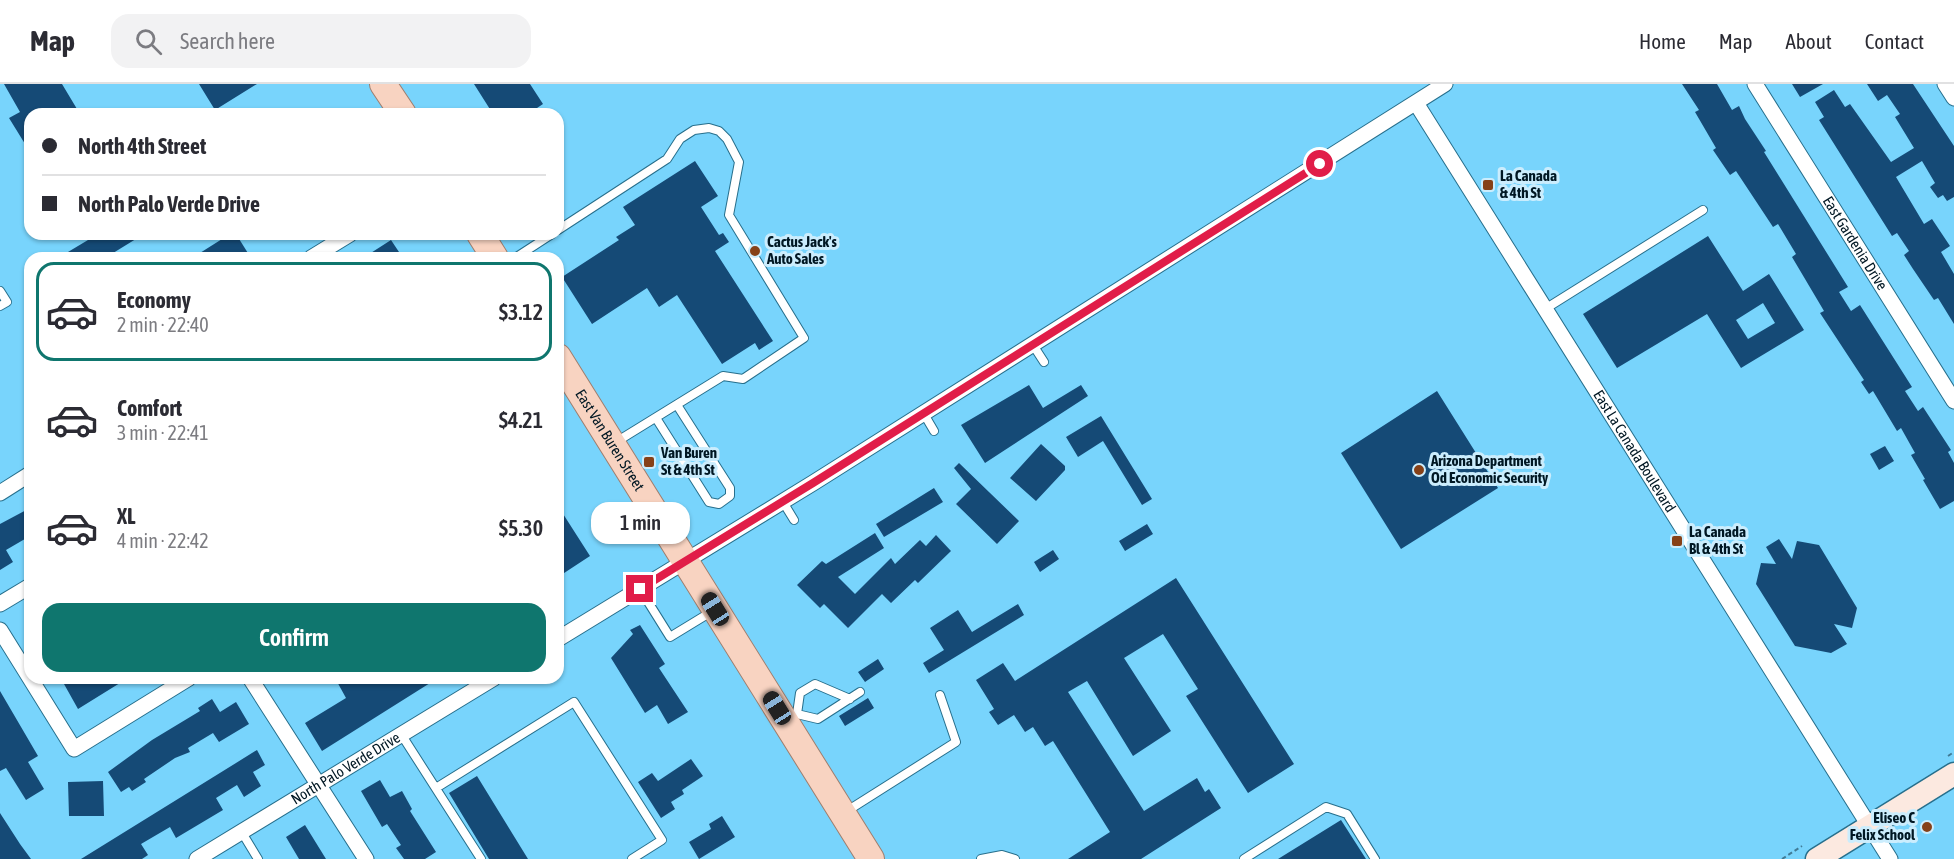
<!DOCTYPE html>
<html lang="en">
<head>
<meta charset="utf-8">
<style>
  body { margin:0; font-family:"Asap Condensed",sans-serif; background:#f2f2f3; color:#2b2b33; height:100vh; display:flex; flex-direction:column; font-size:22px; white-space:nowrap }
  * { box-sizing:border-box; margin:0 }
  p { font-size:20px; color:#7c7c81 }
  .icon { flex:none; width:33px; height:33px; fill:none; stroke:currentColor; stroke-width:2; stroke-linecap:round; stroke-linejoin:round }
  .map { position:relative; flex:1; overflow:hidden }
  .sheet { position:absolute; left:24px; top:168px; width:540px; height:432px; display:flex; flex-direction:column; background:#fff; border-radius:18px; box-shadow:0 2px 4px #0004 }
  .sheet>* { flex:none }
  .guide { position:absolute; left:24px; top:24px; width:540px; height:132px; border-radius:18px; box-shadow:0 2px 4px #0004; display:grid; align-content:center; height:132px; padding:0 18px; background:#fff }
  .end { position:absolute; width:27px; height:27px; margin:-14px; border:8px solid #e11d48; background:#fff; box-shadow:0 0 0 3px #fff }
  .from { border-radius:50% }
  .bubble { position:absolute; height:42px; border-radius:18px; background:#fff; box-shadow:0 2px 4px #0004; font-size:20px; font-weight:600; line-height:42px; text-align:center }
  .car { position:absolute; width:18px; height:36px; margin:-18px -9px; border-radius:8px; box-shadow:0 0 4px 2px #0007; background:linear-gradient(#222 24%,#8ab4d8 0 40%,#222 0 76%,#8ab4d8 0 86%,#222 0) }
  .guide b { display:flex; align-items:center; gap:21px; height:57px; font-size:22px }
  .guide b+b { border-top:2px solid #e1e1e2 }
  .guide i { width:15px; height:15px; background:#2b2b33 }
  ul { padding:10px 0 0; list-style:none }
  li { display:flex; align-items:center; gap:18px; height:99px; margin:0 12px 9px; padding:0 6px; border:3px solid transparent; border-radius:18px }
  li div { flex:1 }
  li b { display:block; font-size:22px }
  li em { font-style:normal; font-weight:600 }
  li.selected { border-color:#0f766e }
  li>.icon { width:54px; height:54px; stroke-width:1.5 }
  .button { display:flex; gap:12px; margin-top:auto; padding:12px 18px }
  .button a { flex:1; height:69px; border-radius:18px; background:#0f766e; color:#fff; font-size:24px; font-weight:600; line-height:69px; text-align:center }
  header { display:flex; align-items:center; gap:36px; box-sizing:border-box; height:84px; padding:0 30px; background:#fff; border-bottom:2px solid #e1e1e2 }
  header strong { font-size:28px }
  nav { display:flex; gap:33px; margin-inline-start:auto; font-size:21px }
  .search { width:420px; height:54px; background:#f2f2f3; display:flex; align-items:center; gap:15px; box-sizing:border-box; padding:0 21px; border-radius:18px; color:#7c7c81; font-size:22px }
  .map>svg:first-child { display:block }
</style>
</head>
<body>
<header>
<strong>Map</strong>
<div class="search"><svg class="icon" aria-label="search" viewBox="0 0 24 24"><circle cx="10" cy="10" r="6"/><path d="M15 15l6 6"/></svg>Search here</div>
<nav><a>Home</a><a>Map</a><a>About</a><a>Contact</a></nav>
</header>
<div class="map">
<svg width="1954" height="775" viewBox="0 0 1954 775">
  <rect width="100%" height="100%" fill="#78d4fc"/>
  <!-- building -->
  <path fill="#154a76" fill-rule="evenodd" d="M4,0H62L80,30H30V68L9,34L20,28Z
    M199,0H257L215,26Z
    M474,0H530L543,20L528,30H493Z
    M1682,0H1717L1732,26L1739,22L1745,35L1766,67L1764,68L1848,203L1839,208L1851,227L1860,221L1912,303L1905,307L1918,327L1923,323L1951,366L1948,368L1954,379V417L1940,425L1923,396L1925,395L1911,371L1915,369L1901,344L1897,347L1873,307L1869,310L1861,298L1864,296L1820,229L1824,227L1792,173L1796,170L1778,140L1773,143L1736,87L1730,91L1713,66L1716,64L1695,28L1699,26Z
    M1792,0H1823L1800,13Z
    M1867,0H1913L1954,62V113L1947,117L1943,111L1938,114L1930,103L1935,99L1922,77L1896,93L1924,140L1932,135L1950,162L1941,168L1954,190V240L1938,214L1934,216L1913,185L1904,171L1909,167L1897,149L1892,152L1819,36L1824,33L1815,18L1834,6L1845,23L1850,20L1891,78L1914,64L1895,33L1900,30L1887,11L1878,17Z
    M695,77L718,112L701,123L719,151L723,149L729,158L715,167L773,257L759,266L755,259L722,280L677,211L659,223L647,204L592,240L562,193L619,156L616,153L635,141L623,123Z
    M98,150H144L105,174H58Z
    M230,150H236L251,174H192Z
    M1708,152L1743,207L1769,190L1804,246L1741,284L1707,230L1617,284L1583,230ZM1763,219L1775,239L1748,255L1736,236Z
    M391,156L403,174H363Z
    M1029,301L1043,324L1081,301L1088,312L985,379L961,341Z
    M1437,307L1498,404L1401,465L1341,369Z
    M1101,332L1152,415L1142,421L1103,357L1078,373L1066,353Z
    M1041,360L1065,382V386L1036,417L1010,394Z
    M1885,362L1894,377L1879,386L1870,370Z
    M959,379L1019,437L997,460L956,420L971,405L954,384Z
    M934,404L943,418L884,453L876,440Z
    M558,422L590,472L558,493Z
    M30,424V452L6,466L13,478L0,486V440Z
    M1147,440L1153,450L1125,467L1119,457Z
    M875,449L884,464L838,493L855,510L891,474L895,480L920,456L926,462L936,451L951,467L918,499L915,496L891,519L882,510L848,544L824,520L820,524L797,501L822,477L826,480Z
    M1779,455L1792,475L1797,457L1819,461L1857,524L1852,544L1834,540L1847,560L1831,569L1795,562L1756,500L1761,479L1776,480L1766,463Z
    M1053,466L1059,475L1040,488L1034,478Z
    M1176,494L1294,680L1248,709L1186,612L1198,605L1163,550L1124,574L1171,647L1133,672L1087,597L1068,608L1144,727L1197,694L1205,708L1209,705L1221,724L1141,775H1068L1110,748L1053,657L1045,662L1033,643L1025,648L1014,631L998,641L989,628L994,625L976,596L1003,579L1015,597Z
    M1018,520L1024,531L929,589L923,579L944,566L930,544L958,526L972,548Z
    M640,541L665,580L659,584L688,628L668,640L657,621L645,629L611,574L633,550L630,546Z
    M878,575L884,585L865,598L858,588Z
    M74,594H128L78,625L64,600Z
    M335,594H438L322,667L305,639L346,614Z
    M0,607L38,672L28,678L44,705L26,716L6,684L0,687Z
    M868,614L874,624L845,642L839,632Z
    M212,615L220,628L236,618L249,640L219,658L213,649L188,664L190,668L175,674L144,695L146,698L132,707L129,703L121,708L108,688L152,656L200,627L198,624Z
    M257,666L265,681L253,688L261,702L244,713L237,701L216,714L223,726L176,754L170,743L141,760L148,771L142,775H81Z
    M691,675L703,692L682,706L684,710L671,718L675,725L661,734L638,698L652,689L658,697Z
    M477,692L528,775H489L449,709Z
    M380,696L390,713L402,707L412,725L410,727L436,768L425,775H404L396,764L401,761L387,740L382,743L361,707Z
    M103,697L104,732H69L68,698Z
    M0,729L20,760L31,775H0Z
    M722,732L735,753L699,775L689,758L711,745L709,740Z
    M1341,736L1366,775H1278Z
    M305,741L326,775H299L286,753Z"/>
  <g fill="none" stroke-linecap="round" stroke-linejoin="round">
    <defs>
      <path id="lane" d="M558,146L667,75L680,55L694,46L709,44L719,47L727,55L739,78L729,131L804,254L743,295L723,292L616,358
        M515,174L552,150
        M0,207L7,218L0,222
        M1545,225L1703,126
        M1033,261L1044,278
        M924,330L934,347
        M656,334L709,418L719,420L730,412V404L677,321
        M783,418L794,436
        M640,505L670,553L711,528
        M850,615L815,600L800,609L797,630L818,635L860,608
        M401,650L481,775
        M436,704L574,618L662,756L632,775
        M847,727L956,658L940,611
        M241,747L258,775
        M981,775L1002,771L1015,775
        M1244,775L1326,723L1347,730L1375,775"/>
      <g id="street">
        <path id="s1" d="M1755,0L1954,317"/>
        <path d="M1945,0L1954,14"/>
        <path id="s2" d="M1416,19L1890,775"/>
        <path d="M311,174L350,150"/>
        <path d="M0,409L30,390"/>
        <path d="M0,520L30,502"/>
        <path d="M0,546L74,665L189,594"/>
        <path d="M558,555L813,399L1445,0"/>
        <path d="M250,594L366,775"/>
        <path id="s3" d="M197,775L494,594"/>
      </g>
      <path id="secondary" d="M1817,775L1954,690"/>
      <g id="primary">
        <path d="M383,0L403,30"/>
        <path d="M480,150L495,174"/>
        <path id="s4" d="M558,273L871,775"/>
      </g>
    </defs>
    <!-- lane casing -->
    <use href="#lane" stroke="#276f8c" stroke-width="10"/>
    <!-- street casing -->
    <use href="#street" stroke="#276f8c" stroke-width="17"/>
    <!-- secondary casing -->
    <use href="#secondary" stroke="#276f8c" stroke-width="25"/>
    <!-- primary casing -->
    <use href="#primary" stroke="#9f7e6e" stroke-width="28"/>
    <!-- path -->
    <path stroke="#407b96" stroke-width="2" stroke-dasharray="4.5 3" stroke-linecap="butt" d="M1948,672L1954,668
      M1782,775L1802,762"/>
    <!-- lane -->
    <use href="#lane" stroke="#fff" stroke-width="8"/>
    <!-- street -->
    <use href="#street" stroke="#fff" stroke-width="15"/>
    <!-- secondary -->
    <use href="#secondary" stroke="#fce9e0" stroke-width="22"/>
    <!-- primary -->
    <use href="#primary" stroke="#f8d3c1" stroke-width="26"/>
  </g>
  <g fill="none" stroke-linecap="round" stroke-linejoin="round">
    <!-- route -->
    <path stroke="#e11d48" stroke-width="8" d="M640,505L813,399L1320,80"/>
  </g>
  <!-- markers -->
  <g fill="#864118" stroke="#cbedfd" stroke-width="2">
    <rect x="1482" y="95" width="12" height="12" rx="3"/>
    <circle cx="755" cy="167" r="6"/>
    <rect x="643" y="372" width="12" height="12" rx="3"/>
    <circle cx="1419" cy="386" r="6"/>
    <rect x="1671" y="451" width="12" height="12" rx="3"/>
    <circle cx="1927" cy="743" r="6"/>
  </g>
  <g text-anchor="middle" stroke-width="6" stroke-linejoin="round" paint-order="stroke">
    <!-- poi labels -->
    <g font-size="15" font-weight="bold" fill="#001723" stroke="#cbedfd" text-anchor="start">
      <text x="1500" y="97">La Canada<tspan x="1500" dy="17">&amp; 4th St</tspan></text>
      <text x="767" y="163">Cactus Jack's<tspan x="767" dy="17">Auto Sales</tspan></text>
      <text x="661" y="374">Van Buren<tspan x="661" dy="17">St &amp; 4th St</tspan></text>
      <text x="1431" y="382">Arizona Department<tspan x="1431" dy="17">Od Economic Security</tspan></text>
      <text x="1689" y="453">La Canada<tspan x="1689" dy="17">Bl &amp; 4th St</tspan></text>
      <text x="1915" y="739" text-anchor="end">Eliseo C<tspan x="1915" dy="17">Felix School</tspan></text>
    </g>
    <!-- street labels -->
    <g font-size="15" fill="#001723" stroke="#cbedfd">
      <text dy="5" stroke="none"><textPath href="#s1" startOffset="188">East Gardenia Drive</textPath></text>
      <text dy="5" stroke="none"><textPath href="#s4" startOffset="98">East Van Buren Street</textPath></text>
      <text dy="5" stroke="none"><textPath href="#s2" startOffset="411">East La Canada Boulevard</textPath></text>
      <text dy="5" stroke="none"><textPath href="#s3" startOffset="174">North Palo Verde Drive</textPath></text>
    </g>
  </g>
</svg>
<i class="end from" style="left:1320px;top:80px"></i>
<i class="end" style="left:640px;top:505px"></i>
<div class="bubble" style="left:591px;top:418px;width:99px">1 min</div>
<i class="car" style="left:715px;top:525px;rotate:328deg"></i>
<i class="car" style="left:777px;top:624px;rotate:328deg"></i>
<div class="guide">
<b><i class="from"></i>North 4th Street</b>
<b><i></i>North Palo Verde Drive</b>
</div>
<section class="sheet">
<ul>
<li class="selected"><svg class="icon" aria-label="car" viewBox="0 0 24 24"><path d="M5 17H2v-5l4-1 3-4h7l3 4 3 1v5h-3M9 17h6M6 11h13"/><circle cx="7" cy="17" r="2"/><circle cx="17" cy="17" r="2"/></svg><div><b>Economy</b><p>2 min · 22:40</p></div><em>$3.12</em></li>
<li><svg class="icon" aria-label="car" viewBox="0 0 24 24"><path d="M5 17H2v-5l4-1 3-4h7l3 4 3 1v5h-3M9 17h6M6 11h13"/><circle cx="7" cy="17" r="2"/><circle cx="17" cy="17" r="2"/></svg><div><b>Comfort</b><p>3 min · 22:41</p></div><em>$4.21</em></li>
<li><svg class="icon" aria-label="car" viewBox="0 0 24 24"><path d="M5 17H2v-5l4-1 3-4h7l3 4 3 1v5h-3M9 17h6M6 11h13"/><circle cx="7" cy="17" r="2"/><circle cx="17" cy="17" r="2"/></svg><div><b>XL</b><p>4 min · 22:42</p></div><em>$5.30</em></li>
</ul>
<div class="button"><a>Confirm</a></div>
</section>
</div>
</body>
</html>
